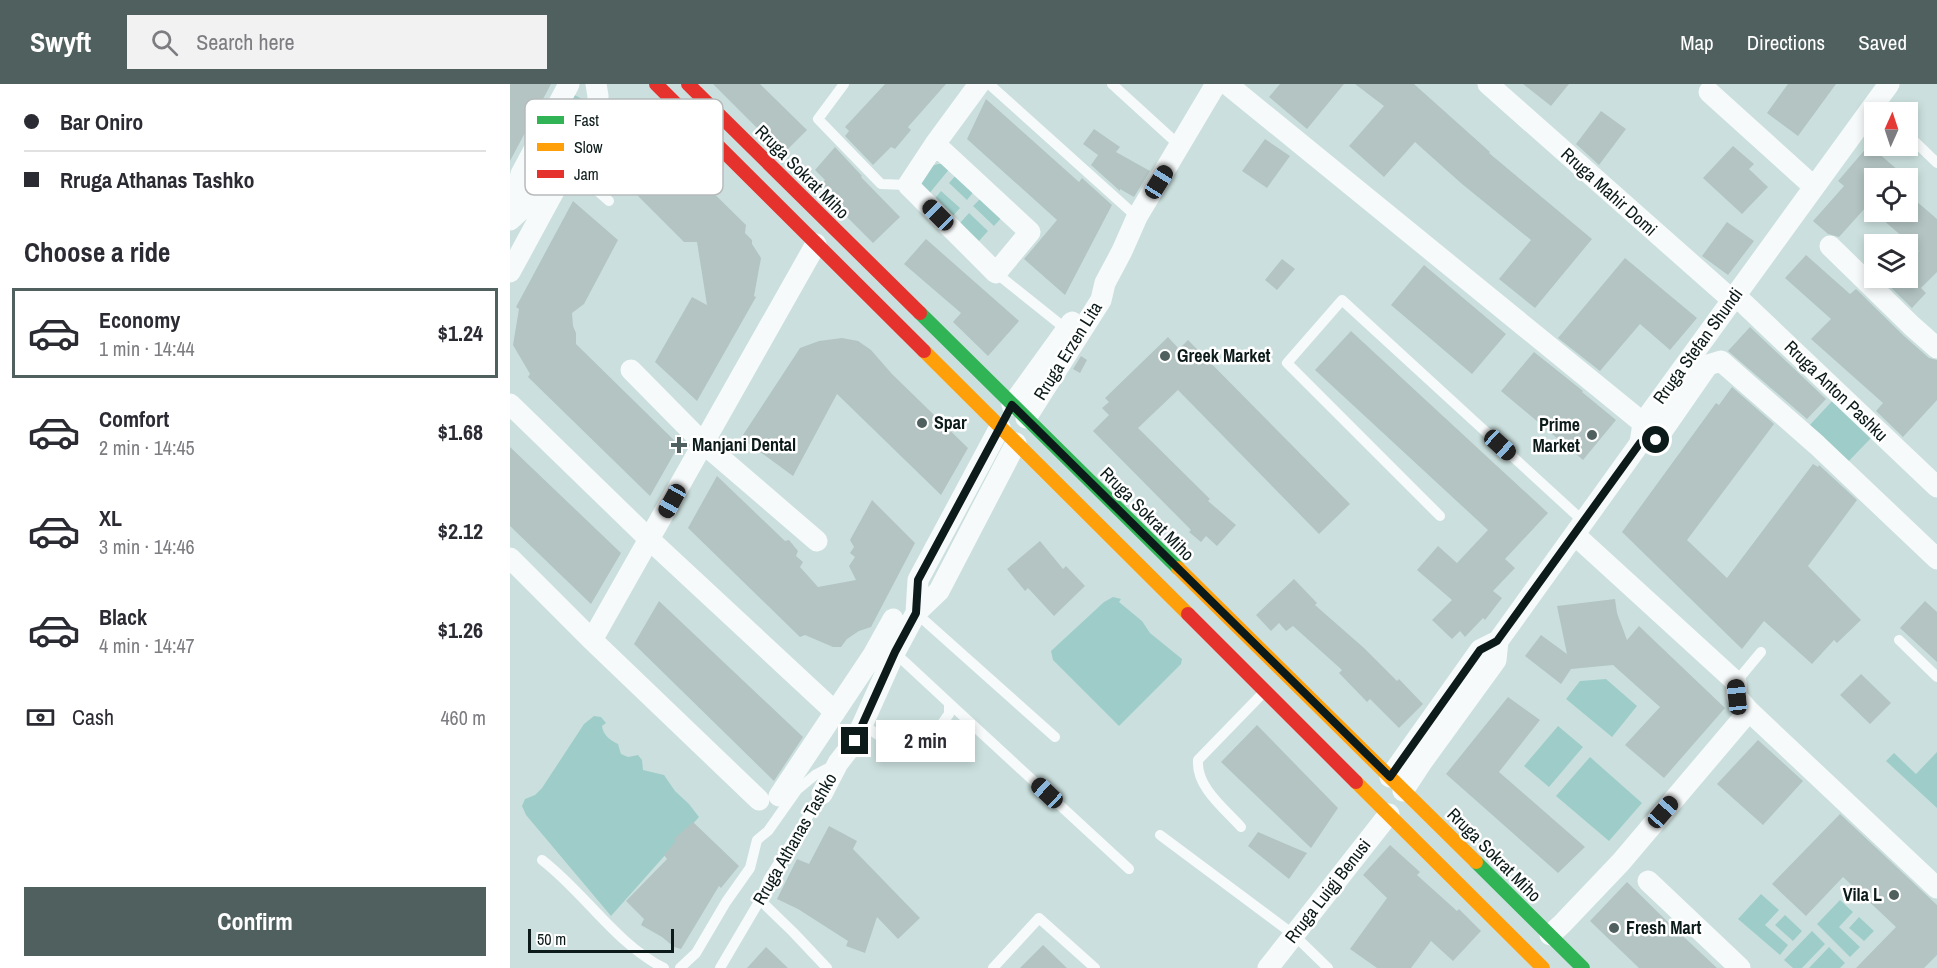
<!DOCTYPE html>
<html lang="en">
<head>
<meta charset="utf-8">
<style>
  body { margin:0; font-family:"Archivo Narrow",sans-serif; background:#f2f2f3; color:#2b2b33; height:100vh; display:flex; flex-direction:column; font-size:22px; white-space:nowrap }
  * { box-sizing:border-box; margin:0 }
  p { font-size:20px; color:#7c7c81 }
  .icon { flex:none; width:33px; height:33px; fill:none; stroke:currentColor; stroke-width:2; stroke-linecap:round; stroke-linejoin:round }
  .map { position:relative; flex:1; overflow:hidden }
  .drawer { display:flex; flex-direction:column; background:#fff; width:510px }
  .drawer>* { flex:none }
  .banner { display:grid; align-content:center; height:132px; padding:0 24px; background:#fff }
  .needle { width:39px; rotate:3deg }
  .buttons { position:absolute; left:1354px; top:18px; display:grid; gap:12px }
  .buttons a { display:grid; place-items:center; width:54px; height:54px; border-radius:0px; background:#fff; box-shadow:0 3px 9px #0003; font-size:30px }
  .scale { position:absolute; left:18px; bottom:15px; width:146px; box-sizing:border-box; padding-left:6px; border:3px solid #0c1b1a; border-top:0; font-size:16px; line-height:21px; white-space:nowrap; color:#0c1b1a; -webkit-text-stroke:4px #fff; paint-order:stroke }
  .end { position:absolute; width:27px; height:27px; margin:-14px; border:8px solid #0c1b1a; background:#fff; box-shadow:0 0 0 3px #fff }
  .from { border-radius:50% }
  .bubble { position:absolute; height:42px; border-radius:0px; background:#fff; box-shadow:0 3px 9px #0003; font-size:20px; font-weight:700; line-height:42px; text-align:center }
  .car { position:absolute; width:18px; height:36px; margin:-18px -9px; border-radius:8px; box-shadow:0 0 4px 2px #0007; background:linear-gradient(#222 24%,#8ab4d8 0 40%,#222 0 76%,#8ab4d8 0 86%,#222 0) }
  .banner b { display:flex; align-items:center; gap:21px; height:57px; font-size:22px }
  .banner b+b { border-top:2px solid #e1e1e2 }
  .banner i { width:15px; height:15px; background:#2b2b33 }
  ul { padding:0; list-style:none }
  li { display:flex; align-items:center; gap:18px; height:90px; margin:0 12px 9px; padding:0 12px; border:3px solid transparent; border-radius:0px }
  li div { flex:1 }
  li b { display:block; font-size:22px }
  li em { font-style:normal; font-weight:700 }
  li.active { border-color:#4f605f }
  li>.icon { width:54px; height:54px; stroke-width:1.5 }
  h2 { padding:0 24px; font-size:27px; line-height:72px }
  .pay { display:flex; align-items:center; gap:15px; height:66px; padding:0 24px; font-size:22px }
  .pay p { margin-inline-start:auto }
  .primary-button { display:flex; gap:12px; margin-top:auto; padding:12px 24px }
  .primary-button a { flex:1; height:69px; border-radius:0px; background:#4f605f; color:#fff; font-size:24px; font-weight:700; line-height:69px; text-align:center }
  header { display:flex; align-items:center; gap:36px; box-sizing:border-box; height:84px; padding:0 30px; background:#4f605f; color:#fff }
  header strong { font-size:28px }
  nav { display:flex; gap:33px; margin-inline-start:auto; font-size:21px }
  .search { width:420px; height:54px; background:#f2f2f3; display:flex; align-items:center; gap:15px; box-sizing:border-box; padding:0 21px; border-radius:0px; color:#7c7c81; font-size:22px }
  main { display:flex; flex:1; min-height:0 }
  .map>svg:first-child { display:block }
</style>
</head>
<body>
<header>
<strong>Swyft</strong>
<div class="search"><svg class="icon" aria-label="search" viewBox="0 0 24 24"><circle cx="10" cy="10" r="6"/><path d="M15 15l6 6"/></svg>Search here</div>
<nav><a>Map</a><a>Directions</a><a>Saved</a></nav>
</header>
<main>
<section class="drawer">
<div class="banner">
<b><i class="from"></i>Bar Oniro</b>
<b><i></i>Rruga Athanas Tashko</b>
</div>
<h2>Choose a ride</h2>
<ul>
<li class="active"><svg class="icon" aria-label="car" viewBox="0 0 24 24"><path d="M5 17H2v-5l4-1 3-4h7l3 4 3 1v5h-3M9 17h6M6 11h13"/><circle cx="7" cy="17" r="2"/><circle cx="17" cy="17" r="2"/></svg><div><b>Economy</b><p>1 min · 14:44</p></div><em>$1.24</em></li>
<li><svg class="icon" aria-label="car" viewBox="0 0 24 24"><path d="M5 17H2v-5l4-1 3-4h7l3 4 3 1v5h-3M9 17h6M6 11h13"/><circle cx="7" cy="17" r="2"/><circle cx="17" cy="17" r="2"/></svg><div><b>Comfort</b><p>2 min · 14:45</p></div><em>$1.68</em></li>
<li><svg class="icon" aria-label="car" viewBox="0 0 24 24"><path d="M5 17H2v-5l4-1 3-4h7l3 4 3 1v5h-3M9 17h6M6 11h13"/><circle cx="7" cy="17" r="2"/><circle cx="17" cy="17" r="2"/></svg><div><b>XL</b><p>3 min · 14:46</p></div><em>$2.12</em></li>
<li><svg class="icon" aria-label="car" viewBox="0 0 24 24"><path d="M5 17H2v-5l4-1 3-4h7l3 4 3 1v5h-3M9 17h6M6 11h13"/><circle cx="7" cy="17" r="2"/><circle cx="17" cy="17" r="2"/></svg><div><b>Black</b><p>4 min · 14:47</p></div><em>$1.26</em></li>
</ul>
<div class="pay"><svg class="icon" aria-label="cash" viewBox="0 0 24 24"><path d="M3 7h18v10H3z"/><circle cx="12" cy="12" r="2"/></svg>Cash<p>460 m</p></div>
<div class="primary-button"><a>Confirm</a></div>
</section>
<div class="map">
<svg width="1427" height="884" viewBox="0 0 1427 884">
  <rect width="100%" height="100%" fill="#cbe0de"/>
  <!-- green -->
  <path fill="#9ecdc9" d="M59,8L72,15L41,75L19,85Z
    M428,80H437L441,83L418,111L412,105V96L421,82Z
    M447,90L465,106L457,116L439,99Z
    M431,107L450,124L441,134L422,118Z
    M473,112L494,131L484,142L463,122Z
    M459,129L478,147L469,157L450,139Z
    M1323,316L1362,353L1336,380L1298,343Z
    M603,513L611,515L609,518L632,537L640,549L672,575L671,580L609,642L543,576L541,567L594,518Z
    M1096,595L1127,622L1102,653L1056,615L1070,597Z
    M84,632L91,633L96,639L92,642C93,651 100,656 108,660L111,670L118,673L128,671L132,676L133,686L154,691L165,707L179,720L189,733L101,832L16,731L12,722L15,715L25,711L32,704L74,640Z
    M1048,642L1073,663L1039,703L1014,682Z
    M1427,668V724L1376,677L1384,669L1406,690Z
    M1080,673L1132,719L1099,757L1046,712Z
    M1251,810L1269,826L1255,841L1278,861L1270,871L1228,835Z
    M1330,816L1343,828L1329,843L1350,863L1340,873L1307,840Z
    M1275,831L1292,847L1283,857L1265,841Z
    M1349,833L1364,847L1354,857L1339,844Z
    M1302,847L1315,860L1292,884H1283L1274,876Z
    M1319,863L1335,879L1330,884H1299Z"/>
  <!-- building -->
  <path fill="#b3c4c3" d="M0,0H41L0,77Z
    M203,0H250L297,46L273,70Z
    M375,0H436L398,43L401,46L385,65L381,63L363,81L335,52L339,47L335,43Z
    M770,0H834L797,45L759,13Z
    M845,0H904L980,68L979,69L1082,155L1025,224L989,195L1021,156L952,100L905,58L874,93L839,62L874,22Z
    M1013,0H1059L1041,22Z
    M1278,0H1326L1288,52L1257,29Z
    M476,15L569,98L572,94L602,121L555,211L514,175L547,136L457,55Z
    M116,23L236,141L235,149L242,156V160L251,174L244,212L246,213L187,317L145,278L182,213L197,221L187,158H174L89,73Z
    M1091,27L1116,45L1089,81L1066,60Z
    M584,45L610,63L606,68L640,87L624,113L610,105V107L581,81L588,71L573,60Z
    M755,55L780,72L757,104L732,87Z
    M1359,61L1397,94H1365V128H1398V110L1427,135V188L1411,204L1416,209L1402,224L1371,194H1398V178L1409,167L1357,122L1329,153L1318,150L1303,137L1334,102L1328,97Z
    M1223,62L1244,80L1239,85L1258,103L1232,130L1193,94Z
    M325,63L352,92L351,93L390,133L363,159L332,128L335,126L310,102L315,96L305,86Z
    M63,117L108,156L74,220L62,229L63,242L66,249V260L169,361L140,412L18,293L20,290L3,261L9,225L6,223Z
    M1217,138L1244,157L1218,191L1192,172Z
    M416,155L509,237L478,272L443,238L451,229L394,180Z
    M1296,171L1340,210L1346,205L1394,252L1419,274L1427,276V316L1393,353L1366,327L1373,319L1301,255L1321,235L1275,194Z
    M1115,174L1187,234L1160,266L1130,240L1090,287L1048,254Z
    M772,175L785,185L767,206L755,196Z
    M914,181L996,250L962,290L881,221Z
    M1240,243L1316,315L1297,335L1218,267Z
    M841,247L1038,429L995,475L1005,484L983,507L992,514L975,536L973,534L955,553L950,547L942,555L922,536L942,516L907,486L928,462L947,479L978,446L805,286Z
    M658,253L669,265L678,256L840,420L809,450L668,306L628,344L700,415L698,417L726,441L707,462L696,452L691,458L679,448L681,446L583,347L599,331L592,324L599,318L595,314Z
    M332,254L348,257L361,266L382,290L458,364L431,411L327,310L283,392L231,354L290,264L309,257Z
    M1024,268L1073,307L1072,308L1106,336L1073,376L991,307Z
    M571,272L577,276L570,289L563,285Z
    M1222,303L1264,340L1177,456L1217,494L1303,380L1308,383L1309,381L1347,416L1298,482L1351,536L1327,559L1324,556L1302,580L1254,537L1232,565L1112,448L1206,319L1209,321Z
    M0,363L111,469L81,520L0,442Z
    M207,392L275,457L279,456L288,467L286,472L293,478L290,483L308,503L346,496L339,482L345,473L340,469L344,463L340,456L362,416L405,459L361,543L349,547L337,555L331,563H323L295,551L290,553L178,444Z
    M530,457L553,485L556,482L575,502L544,532L518,504L515,507L497,485Z
    M784,495L807,519L805,521L854,564L887,597L889,595L913,620L889,644L860,615L857,618L829,589L832,586L783,542L776,547L769,539L761,547L746,531Z
    M1105,515L1107,529L1117,556L1129,542L1215,624L1154,694L1115,661L1150,623L1103,581L1061,585L1051,600L1015,572L1031,551L1057,570L1047,522Z
    M149,517L293,653L264,697L124,560Z
    M1415,517L1427,528V578L1390,544Z
    M1351,590L1381,619L1360,640L1330,611Z
    M998,613L1030,636L989,688L1075,763L1048,789L936,690Z
    M747,641L828,724L801,764L711,678Z
    M1248,656L1293,697L1253,741L1207,700Z
    M1330,730L1427,821V871L1414,884H1346L1386,843L1333,793L1296,832L1262,800Z
    M183,738L229,782L211,804L209,802L171,865L164,863L152,853L131,841L134,835L116,817L157,775L154,771L166,757L164,755Z
    M319,742L347,757L343,765L410,834L388,855L367,833L355,869L336,862L338,857L288,825L267,815L287,775L299,780Z
    M748,748L797,769L779,795L738,762Z
    M880,761L910,788L907,791L947,827L949,825L971,847L943,877L921,857L901,884H867L840,865L877,814L853,791Z
    M1117,798L1160,840L1207,884H1129L1080,837Z
    M533,861L557,884H510Z
    M256,863L278,884H237Z"/>
  <g fill="none" stroke-linecap="round" stroke-linejoin="round">
    <!-- lane -->
    <path stroke="#f7fafa" stroke-width="10" d="M334,0L308,35L371,100L398,101
      M479,0L627,133
      M602,0L670,62
      M1398,51L1427,79
      M58,81L99,117
      M486,189L556,245
      M930,432L777,279L832,216L1074,438
      M403,530L406,529L545,653
      M1389,556L1427,593
      M1226,598L1251,568
      M439,619L619,785
      M352,640L396,670L403,672L411,669L439,630V619L383,567
      M731,743C714,724 686,703 688,676L754,608
      M650,751L784,851L818,884
      M32,776C75,809 106,860 154,884
      M250,816L283,848L317,884
      M170,884L186,869L216,818L240,784L247,756L258,747L287,706L305,691L324,681
      M210,884L250,816L258,796L312,710
      M483,884L529,834L585,884"/>
    <!-- street -->
    <path stroke="#f7fafa" stroke-width="21" d="M717,0L1133,339
      M978,0L1221,215
      M1199,8L1303,102
      M425,60L520,148L486,189L398,101L425,60L469,0
      M5,129L7,108L11,90L59,0
      M0,136L25,113L38,91
      M1320,162L1402,242L1427,264
      M0,188L87,28L88,12L86,0
      M1225,211L1427,403
      M121,286L193,359L307,457
      M0,320L140,456L324,627
      M502,321L562,238
      M516,334L591,216L595,199L612,167L627,133L706,0
      M1130,359L1146,356L1198,281L1211,277L1307,361L1427,475
      M1065,451L1226,598L1227,613L1239,627L1427,804
      M0,474L82,556L249,716
      M406,529L408,496L490,343
      M82,556L306,160
      M880,693L970,566L988,557L1130,359L1133,339L1379,0
      M893,707L912,678L986,576L988,557
      M312,710L328,679L345,657L385,568L406,529L429,507L506,359
      M269,712L363,571L383,535
      M1138,797L1230,884
      M1040,851L1052,840L1111,778L1239,627
      M758,884L879,730"/>
    <!-- fast -->
    <path stroke="#30b455" stroke-width="14" d="M410,229L668,484
      M966,778L1073,884"/>
    <!-- slow -->
    <path stroke="#ff9f0a" stroke-width="14" d="M414,267L678,530
      M668,484L966,778
      M846,698L1033,884"/>
    <!-- jam -->
    <path stroke="#e5322d" stroke-width="14" d="M146,0L414,267
      M178,0L410,229
      M678,530L846,698"/>
  </g>
  <g fill="none" stroke-linecap="round" stroke-linejoin="round">
    <!-- route -->
    <path stroke="#0c1b1a" stroke-width="8" d="M345,657L385,568L406,529L408,496L502,321L880,693L970,566L987,557L1130,359L1146,356"/>
  </g>
  <!-- markers -->
  <g fill="#4f605f" stroke="#fff" stroke-width="2">
    <circle cx="655" cy="272" r="6"/>
    <circle cx="412" cy="339" r="6"/>
    <circle cx="1082" cy="351" r="6"/>
    <path d="M166 352h6v6h6v6h-6v6h-6v-6h-6v-6h6z"/>
    <circle cx="1384" cy="811" r="6"/>
    <circle cx="1104" cy="844" r="6"/>
  </g>
  <g text-anchor="middle" stroke-width="5" stroke-linejoin="round" paint-order="stroke">
    <!-- street labels -->
    <g font-size="18" fill="#0c1b1a" stroke="#fff">
      <text transform="translate(292 88) rotate(45)" y="6">Rruga Sokrat Miho</text>
      <text transform="translate(1099 108) rotate(42)" y="6">Rruga Mahir Domi</text>
      <text transform="translate(1188 262) rotate(-54)" y="6">Rruga Stefan Shundi</text>
      <text transform="translate(558 267) rotate(-58)" y="6">Rruga Erzen Lita</text>
      <text transform="translate(1326 307) rotate(44)" y="6">Rruga Anton Pashku</text>
      <text transform="translate(637 430) rotate(45)" y="6">Rruga Sokrat Miho</text>
      <text transform="translate(285 755) rotate(-60)" y="6">Rruga Athanas Tashko</text>
      <text transform="translate(984 771) rotate(45)" y="6">Rruga Sokrat Miho</text>
      <text transform="translate(818 807) rotate(-52)" y="6">Rruga Luigj Benusi</text>
    </g>
    <!-- poi labels -->
    <g font-size="18" font-weight="bold" fill="#0c1b1a" stroke="#fff" text-anchor="start">
      <text x="667" y="278">Greek Market</text>
      <text x="424" y="345">Spar</text>
      <text x="1070" y="347" text-anchor="end">Prime<tspan x="1070" dy="21">Market</tspan></text>
      <text x="182" y="367">Manjani Dental</text>
      <text x="1372" y="817" text-anchor="end">Vila L</text>
      <text x="1116" y="850">Fresh Mart</text>
    </g>
  </g>
  <!-- legend -->
  <rect x="15" y="15" width="198" height="96" rx="9" fill="#fff" stroke="#b6bbba" stroke-width="1.5"/>
  <rect x="27" y="32" width="27" height="8" fill="#30b455"/>
  <rect x="27" y="59" width="27" height="8" fill="#ff9f0a"/>
  <rect x="27" y="86" width="27" height="8" fill="#e5322d"/>
  <g font-size="16" fill="#0c1b1a">
    <text x="64" y="42">Fast</text>
    <text x="64" y="69">Slow</text>
    <text x="64" y="96">Jam</text>
  </g>
</svg>
<div class="buttons">
<a><svg class="needle" viewBox="-14 -14 28 28"><path d="M0-13l5 13h-10z" fill="#e53935"/><path d="M0 13l5-13h-10z" fill="#7c7c81"/></svg></a>
<a><svg class="icon" aria-label="locate" viewBox="0 0 24 24"><circle cx="12" cy="12" r="6"/><path d="M12 2v4M12 18v4M2 12h4M18 12h4"/></svg></a>
<a><svg class="icon" aria-label="layers" viewBox="0 0 24 24"><path d="M12 4l9 5-9 5-9-5zM3 14l9 5 9-5"/></svg></a>
</div>
<div class="scale">50 m</div>
<i class="end from" style="left:1146px;top:356px"></i>
<i class="end" style="left:345px;top:657px"></i>
<div class="bubble" style="left:366px;top:636px;width:99px">2 min</div>
<i class="car" style="left:649px;top:98px;rotate:32deg"></i>
<i class="car" style="left:428px;top:131px;rotate:315deg"></i>
<i class="car" style="left:990px;top:361px;rotate:132deg"></i>
<i class="car" style="left:162px;top:417px;rotate:209deg"></i>
<i class="car" style="left:1227px;top:613px;rotate:354deg"></i>
<i class="car" style="left:537px;top:709px;rotate:313deg"></i>
<i class="car" style="left:1153px;top:728px;rotate:41deg"></i>
</div>
</main>
</body>
</html>
